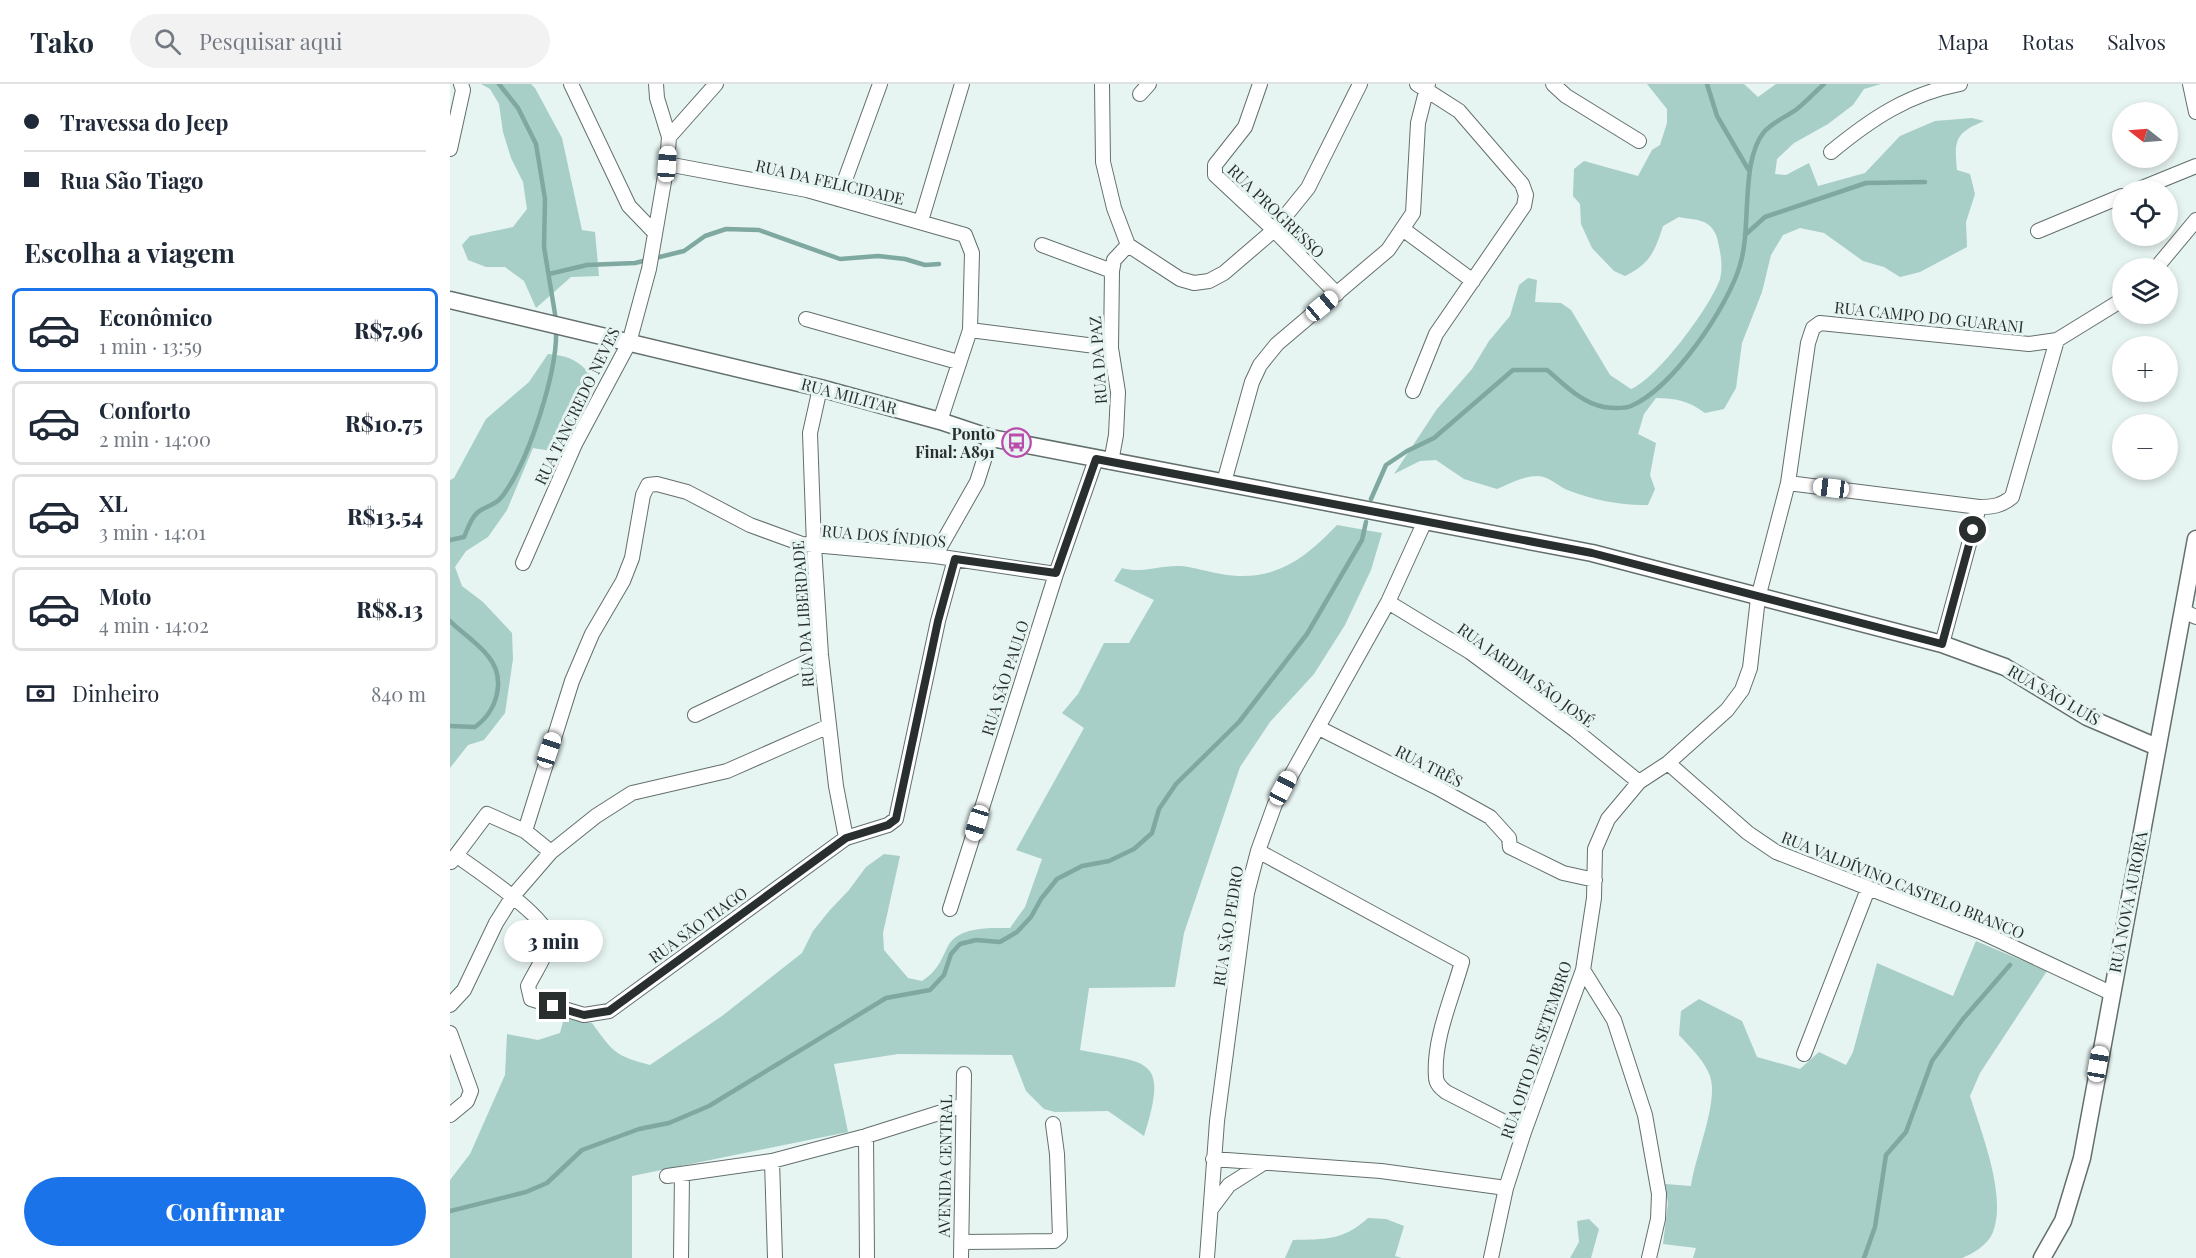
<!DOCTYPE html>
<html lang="pt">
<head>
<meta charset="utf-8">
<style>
  body { margin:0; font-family:"Playfair Display",serif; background:#f2f2f3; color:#1f2937; height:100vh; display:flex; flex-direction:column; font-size:22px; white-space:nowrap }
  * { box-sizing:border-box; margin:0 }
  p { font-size:20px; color:#747a83 }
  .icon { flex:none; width:33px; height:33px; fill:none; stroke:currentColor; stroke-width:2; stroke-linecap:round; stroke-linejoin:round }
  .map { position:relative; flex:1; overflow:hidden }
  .panel { display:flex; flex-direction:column; background:#fff; width:450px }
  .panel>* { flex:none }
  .banner { display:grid; align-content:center; height:132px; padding:0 24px; background:#fff }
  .needle { width:39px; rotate:287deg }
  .buttons { position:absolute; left:1662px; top:18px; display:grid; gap:12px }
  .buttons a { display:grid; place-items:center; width:66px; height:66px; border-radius:50%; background:#fff; box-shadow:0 3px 9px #0003; font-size:30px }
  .end { position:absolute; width:27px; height:27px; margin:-14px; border:8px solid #292f2e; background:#fff; box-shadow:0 0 0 3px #fff }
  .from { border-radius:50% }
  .bubble { position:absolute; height:42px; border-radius:21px; background:#fff; box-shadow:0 3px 9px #0003; font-size:20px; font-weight:800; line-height:42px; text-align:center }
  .car { position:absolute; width:18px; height:36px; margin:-18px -9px; border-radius:8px; box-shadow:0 0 4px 2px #0007; background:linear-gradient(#fff 24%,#345 0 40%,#fff 0 76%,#345 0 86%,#fff 0) }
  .banner b { display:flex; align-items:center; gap:21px; height:57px; font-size:22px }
  .banner b+b { border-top:2px solid #e0e1e3 }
  .banner i { width:15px; height:15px; background:#1f2937 }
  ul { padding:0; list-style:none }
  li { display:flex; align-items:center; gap:18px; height:84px; margin:0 12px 9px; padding:0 12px; border:3px solid #e0e1e3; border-radius:9px }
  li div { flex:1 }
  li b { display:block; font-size:22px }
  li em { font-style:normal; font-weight:800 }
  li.selected { border-color:#1a73e8 }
  li>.icon { width:54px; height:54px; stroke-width:1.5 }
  h2 { padding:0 24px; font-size:27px; line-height:72px }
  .pay { display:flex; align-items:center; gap:15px; height:66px; padding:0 24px; font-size:22px }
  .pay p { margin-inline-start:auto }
  .primary-button { display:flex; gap:12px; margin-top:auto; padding:12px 24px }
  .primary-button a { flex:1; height:69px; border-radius:36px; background:#1a73e8; color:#fff; font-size:24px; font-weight:800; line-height:69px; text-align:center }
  header { display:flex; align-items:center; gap:36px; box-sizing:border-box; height:84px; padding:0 30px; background:#fff; border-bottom:2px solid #e0e1e3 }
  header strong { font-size:28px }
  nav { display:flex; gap:33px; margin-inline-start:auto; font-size:21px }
  .search { width:420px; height:54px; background:#f2f2f3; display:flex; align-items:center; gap:15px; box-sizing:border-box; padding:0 21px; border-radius:33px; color:#747a83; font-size:22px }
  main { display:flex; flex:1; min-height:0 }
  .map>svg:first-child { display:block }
</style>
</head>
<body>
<header>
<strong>Tako</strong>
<div class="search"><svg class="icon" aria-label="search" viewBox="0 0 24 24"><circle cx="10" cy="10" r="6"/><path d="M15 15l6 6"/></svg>Pesquisar aqui</div>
<nav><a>Mapa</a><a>Rotas</a><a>Salvos</a></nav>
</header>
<main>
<section class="panel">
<div class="banner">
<b><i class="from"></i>Travessa do Jeep</b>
<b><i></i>Rua São Tiago</b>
</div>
<h2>Escolha a viagem</h2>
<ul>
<li class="selected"><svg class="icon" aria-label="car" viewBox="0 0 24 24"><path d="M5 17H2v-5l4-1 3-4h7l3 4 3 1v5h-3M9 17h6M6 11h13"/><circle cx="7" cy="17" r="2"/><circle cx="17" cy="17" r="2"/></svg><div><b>Econômico</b><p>1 min · 13:59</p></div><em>R$7.96</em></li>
<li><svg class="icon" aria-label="car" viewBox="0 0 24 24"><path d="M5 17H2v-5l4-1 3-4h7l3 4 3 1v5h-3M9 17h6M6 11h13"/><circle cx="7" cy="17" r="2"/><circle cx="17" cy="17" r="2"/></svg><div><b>Conforto</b><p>2 min · 14:00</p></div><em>R$10.75</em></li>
<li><svg class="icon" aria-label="car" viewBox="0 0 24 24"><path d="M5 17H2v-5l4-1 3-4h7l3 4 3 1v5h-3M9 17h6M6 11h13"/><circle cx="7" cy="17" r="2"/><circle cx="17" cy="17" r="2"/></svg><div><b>XL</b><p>3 min · 14:01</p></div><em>R$13.54</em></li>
<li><svg class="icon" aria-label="car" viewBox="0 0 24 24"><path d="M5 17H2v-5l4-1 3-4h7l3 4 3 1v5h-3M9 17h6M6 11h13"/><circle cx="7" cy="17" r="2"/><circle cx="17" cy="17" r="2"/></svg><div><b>Moto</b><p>4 min · 14:02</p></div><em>R$8.13</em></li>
</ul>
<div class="pay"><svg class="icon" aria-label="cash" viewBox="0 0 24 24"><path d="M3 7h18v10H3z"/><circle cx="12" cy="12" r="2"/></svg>Dinheiro<p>840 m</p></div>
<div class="primary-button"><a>Confirmar</a></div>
</section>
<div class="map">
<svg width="1746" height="1174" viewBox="0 0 1746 1174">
  <rect width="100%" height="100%" fill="#e6f4f2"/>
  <!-- green -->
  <path fill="#a7cec7" d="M31,0H81L85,4L112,54L132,146L145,148L149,192L121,193L86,224L74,197L55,183H36L18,176L12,161L20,152L63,143L77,125L73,98L61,74L53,48L49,20L40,5Z
    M1197,0H1294L1308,13L1326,0H1431L1414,5L1403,21L1378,40L1344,59L1327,75L1325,90L1336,91L1359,79L1368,102L1415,89L1450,52L1485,37L1522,34L1534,37C1505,49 1504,56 1507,86L1520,90L1525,110L1516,138L1517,163L1470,188L1450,193L1434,183L1413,177L1374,149L1350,144L1333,151L1321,171L1312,208L1292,259L1286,304L1274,325L1255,329C1239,317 1225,314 1206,314L1194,330L1188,350L1206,359L1200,391L1205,405L1198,421C1173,422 1144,416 1120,407C1108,403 1100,392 1087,392C1073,392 1059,400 1047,405L1014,395L986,376L970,377L944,390L987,325L1022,285L1039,257L1060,232L1069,201L1078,194L1087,196L1085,218L1111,219L1121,226L1160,291L1181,305C1207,295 1261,222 1270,195C1273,183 1271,170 1268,158C1267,151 1263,143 1256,139C1249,135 1238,135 1229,133L1213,142C1205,167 1200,180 1175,192L1164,187L1142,164L1131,140L1130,120L1123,112L1124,85L1134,77L1188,92L1202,66L1210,61L1217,39V25Z
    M98,270C120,272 131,277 144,296L108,368L83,364L57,426L38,453L16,467L5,483L12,502L33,518L62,549L63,575L55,629L34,656L18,661L0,684V396L4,394L36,335L79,298Z
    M887,441L932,449L921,486L895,541L864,590L820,638L790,683L734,849L725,903L639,904L630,966C699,980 719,972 694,1052L658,1027L605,1028L594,1025L576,1007L562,971L448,970L384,980L398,1048L182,1092V1174H0V1096L20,1070L55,991L57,950L88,956L110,949L114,934L142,939C163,968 165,972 200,981L272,932L352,869L363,847L380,826L399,806L416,783L434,770L450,772L433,849L434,866L458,894L472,897C486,888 490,879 497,864C507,842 539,844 560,844L575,823L592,775L566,766L634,644L612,629L628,610L654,559H679L704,516L664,497L672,484C691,490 710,481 730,482C745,483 757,488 771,490C822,499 853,477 887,441Z
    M1526,857L1597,887L1530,989L1520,1012C1531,1048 1557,1111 1543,1148C1538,1161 1524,1169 1512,1174H1243L1246,1164L1213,1160L1218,1119L1215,1100L1241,1102C1245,1072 1269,1018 1260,992C1254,976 1241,964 1229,951L1231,927L1249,915L1292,937L1307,973L1350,985L1369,968L1396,981L1403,968L1427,879L1503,912Z
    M918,1134L936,1135L954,1142L945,1172L952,1174H835L843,1156C875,1155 893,1157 918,1134Z
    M1139,1135L1149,1145L1141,1174H1120L1129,1158L1127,1137Z"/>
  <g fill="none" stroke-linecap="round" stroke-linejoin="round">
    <!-- stream -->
    <path stroke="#7ea8a0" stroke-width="4.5" d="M49,0L68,24L86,60L95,115L94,163L106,236
      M1257,0L1267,32L1298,85
      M1295,151L1315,133L1416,99L1475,98
      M99,190L137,181L185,179L234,167L255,152L276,145L309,146L390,175L428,172L455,175L475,181L489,180
      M921,415L936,381L957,367L984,354L1063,286H1097C1114,300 1131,319 1154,323C1160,324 1174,325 1181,322C1222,305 1278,223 1290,181C1302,143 1290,77 1314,48C1322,38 1338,32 1347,25C1357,17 1365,8 1374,0
      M0,456L14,453C18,444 22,431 31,426C43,419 47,421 56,407C80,372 108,286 106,245
      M0,537C12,549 28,559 38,572C57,595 47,627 25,643L0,642
      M0,1127L76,1108L97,1099L132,1066L189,1045L219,1039L259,1022L436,914L480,906L494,891L501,870L510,860L526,856L550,858L567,848L581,833L591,815L607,795L632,782L659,777L684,765L702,749L709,725L726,700L789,638L857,550L912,456L916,438
      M1414,1174L1425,1143L1436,1071L1456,1048L1482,977L1513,935L1560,881"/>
    <defs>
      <path id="minor" d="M121,0L179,122L205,149
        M652,0L653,78L664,124L678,161L664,176L662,187L661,264L668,308L666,351L661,378
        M810,0L795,43L765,81V91L824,146L887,210
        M1103,0L1116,12L1189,57
        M1740,0L1746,28
        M690,10L699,0
        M219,53L266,0
        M0,65L13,6L11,0
        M1381,68C1421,35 1458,10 1510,0
        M217,80L357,106L515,151L522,169L520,246L490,337
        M1687,106L1746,82
        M388,115L430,0
        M471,137L512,0
        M954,146L1023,197
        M1588,147L1672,112
        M592,161L662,187
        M678,161L730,195L744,199L759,197L774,189L824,146L858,104L910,0
        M1706,184L1746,136
        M356,235L508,278
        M520,246L661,264
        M370,304L360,349L364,462L371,571L386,702L396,754
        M963,307L986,250L1074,122L1076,111L1072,100L1009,27L967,0
        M774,398L802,298L810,281L827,260L938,166L963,129L968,39L978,0
        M1338,399L1529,423C1543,423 1551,422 1562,413L1607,256
        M485,472L527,398L541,354
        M73,479L125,360L179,259L199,185L217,80L219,53L207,14L206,0
        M938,518L1020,568L1125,646L1189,698
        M1733,527L1746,533
        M1492,560L1529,423
        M245,631L371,571
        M869,644L986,703L1040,733L1059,754L1060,763L1113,789L1145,796
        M1218,679L1298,749L1326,768L1531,848L1661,909
        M75,747L122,597L142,550L173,497L182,474L193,411L198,401L207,400L237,408L300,441L352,460L485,472L606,490
        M808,767L1012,878C1002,914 983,956 986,993C986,1000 991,1004 996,1008L1074,1048
        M7,772C24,784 100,835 99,855C98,870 84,889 78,902L81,915L134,931L159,927L396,754L438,741L446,735L488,537L505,475
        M1,778L37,730L75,747L101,768
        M500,825L606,490L646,375
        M1133,886L1164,936L1195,1031L1209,1110L1208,1135L1199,1174
        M0,921L14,906L46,839L63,812L101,768L146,732L182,709L277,687L379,642
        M0,949L21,1007L17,1017L0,1031
        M1354,970L1418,805
        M416,1052L417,1174
        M763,1075L931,1087L1056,1104
        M322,1077L325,1174
        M217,1092L322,1077L416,1052L511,1022
        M761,1125L779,1101L812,1080
        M511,1158L604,1157L610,1152L607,1070L603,1040
        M231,1174L232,1090
        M511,1174L514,990
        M757,1174L767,1037L797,809L808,767L825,720L938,518L975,437
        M1041,1174L1056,1104L1074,1048L1133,886L1144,814L1145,765L1158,735L1189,698L1218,679L1277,626L1292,606L1300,584L1308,514L1338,399L1358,259L1363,244L1370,239L1579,260L1607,256L1672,216"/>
      <path id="tertiary" d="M0,216L370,304L490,337L541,354L1142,469L1492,560L1555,583L1637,633L1707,663
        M1592,1174L1613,1137L1632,1074L1746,455"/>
    </defs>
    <!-- minor casing -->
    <use href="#minor" stroke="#636f6d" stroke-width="16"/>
    <!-- tertiary casing -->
    <use href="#tertiary" stroke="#636f6d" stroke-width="19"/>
    <!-- minor -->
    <use href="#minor" stroke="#fff" stroke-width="14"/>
    <!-- tertiary -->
    <use href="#tertiary" stroke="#fff" stroke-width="16"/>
  </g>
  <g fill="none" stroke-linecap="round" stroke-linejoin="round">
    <!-- route -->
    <path stroke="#292f2e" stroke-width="8" d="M103,922L134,931L159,927L396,754L438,741L446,735L488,537L505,475L606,489L646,375L1142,469L1492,560L1523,446"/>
  </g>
  <!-- icons -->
  <defs>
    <symbol id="bus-ring" viewBox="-11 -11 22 22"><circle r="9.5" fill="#e6f4f2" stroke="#ba4cac" stroke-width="1.5"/><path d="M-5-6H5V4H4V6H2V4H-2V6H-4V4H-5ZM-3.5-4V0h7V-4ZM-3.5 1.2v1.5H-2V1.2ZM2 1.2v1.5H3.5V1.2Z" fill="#ba4cac"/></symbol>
  </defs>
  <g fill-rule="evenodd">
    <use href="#bus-ring" x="550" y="342" width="33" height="33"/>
  </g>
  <g text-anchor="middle" stroke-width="6" stroke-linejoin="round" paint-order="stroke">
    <!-- street labels -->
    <g font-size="16" fill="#292f2e" stroke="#e6f4f2">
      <text transform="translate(380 98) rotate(13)" y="6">RUA DA FELICIDADE</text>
      <text transform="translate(826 127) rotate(44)" y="6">RUA PROGRESSO</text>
      <text transform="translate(1479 233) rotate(6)" y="6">RUA CAMPO DO GUARANI</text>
      <text transform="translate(648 276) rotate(-94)" y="6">RUA DA PAZ</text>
      <text transform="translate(399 312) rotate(15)" y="6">RUA MILITAR</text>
      <text transform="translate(127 322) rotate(-64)" y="6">RUA TANCREDO NEVES</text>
      <text transform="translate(434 452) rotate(5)" y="6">RUA DOS ÍNDIOS</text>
      <text transform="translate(353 530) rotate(-94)" y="6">RUA DA LIBERDADE</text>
      <text transform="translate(1076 591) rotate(36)" y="6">RUA JARDIM SÃO JOSÉ</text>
      <text transform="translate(555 594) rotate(-72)" y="6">RUA SÃO PAULO</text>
      <text transform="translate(1604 611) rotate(30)" y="6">RUA SÃO LUÍS</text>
      <text transform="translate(979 682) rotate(27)" y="6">RUA TRÊS</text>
      <text transform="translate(1453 801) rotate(22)" y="6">RUA VALDÍVINO CASTELO BRANCO</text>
      <text transform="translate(1678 818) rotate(-79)" y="6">RUA NOVA AURORA</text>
      <text transform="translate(248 841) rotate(-36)" y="6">RUA SÃO TIAGO</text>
      <text transform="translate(778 842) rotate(-81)" y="6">RUA SÃO PEDRO</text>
      <text transform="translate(1086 966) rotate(-71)" y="6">RUA OITO DE SETEMBRO</text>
      <text transform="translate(495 1082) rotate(-89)" y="6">AVENIDA CENTRAL</text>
    </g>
    <!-- poi labels -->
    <g font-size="16" font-weight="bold" fill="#292f2e" stroke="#e6f4f2" text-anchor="end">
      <text x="545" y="356">Ponto<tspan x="545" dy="18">Final: A891</tspan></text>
    </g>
  </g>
</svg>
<div class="buttons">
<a><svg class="needle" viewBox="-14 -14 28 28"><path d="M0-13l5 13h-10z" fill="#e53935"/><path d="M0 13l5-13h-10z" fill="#747a83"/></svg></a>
<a><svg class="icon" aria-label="locate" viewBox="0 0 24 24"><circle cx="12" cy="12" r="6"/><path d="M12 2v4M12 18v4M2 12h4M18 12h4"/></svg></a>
<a><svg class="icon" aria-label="layers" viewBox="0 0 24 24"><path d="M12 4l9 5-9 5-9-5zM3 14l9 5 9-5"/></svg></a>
<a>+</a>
<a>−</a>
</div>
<i class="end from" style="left:1523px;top:446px"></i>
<i class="end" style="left:103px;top:922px"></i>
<div class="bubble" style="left:54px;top:836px;width:99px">3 min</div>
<i class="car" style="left:217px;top:80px;rotate:4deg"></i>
<i class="car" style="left:872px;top:222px;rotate:50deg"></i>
<i class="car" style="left:1381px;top:404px;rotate:277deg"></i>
<i class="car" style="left:99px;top:666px;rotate:18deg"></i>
<i class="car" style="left:833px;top:704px;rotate:28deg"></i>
<i class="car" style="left:527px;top:739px;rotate:197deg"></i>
<i class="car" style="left:1648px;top:980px;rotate:10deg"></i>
</div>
</main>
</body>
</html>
